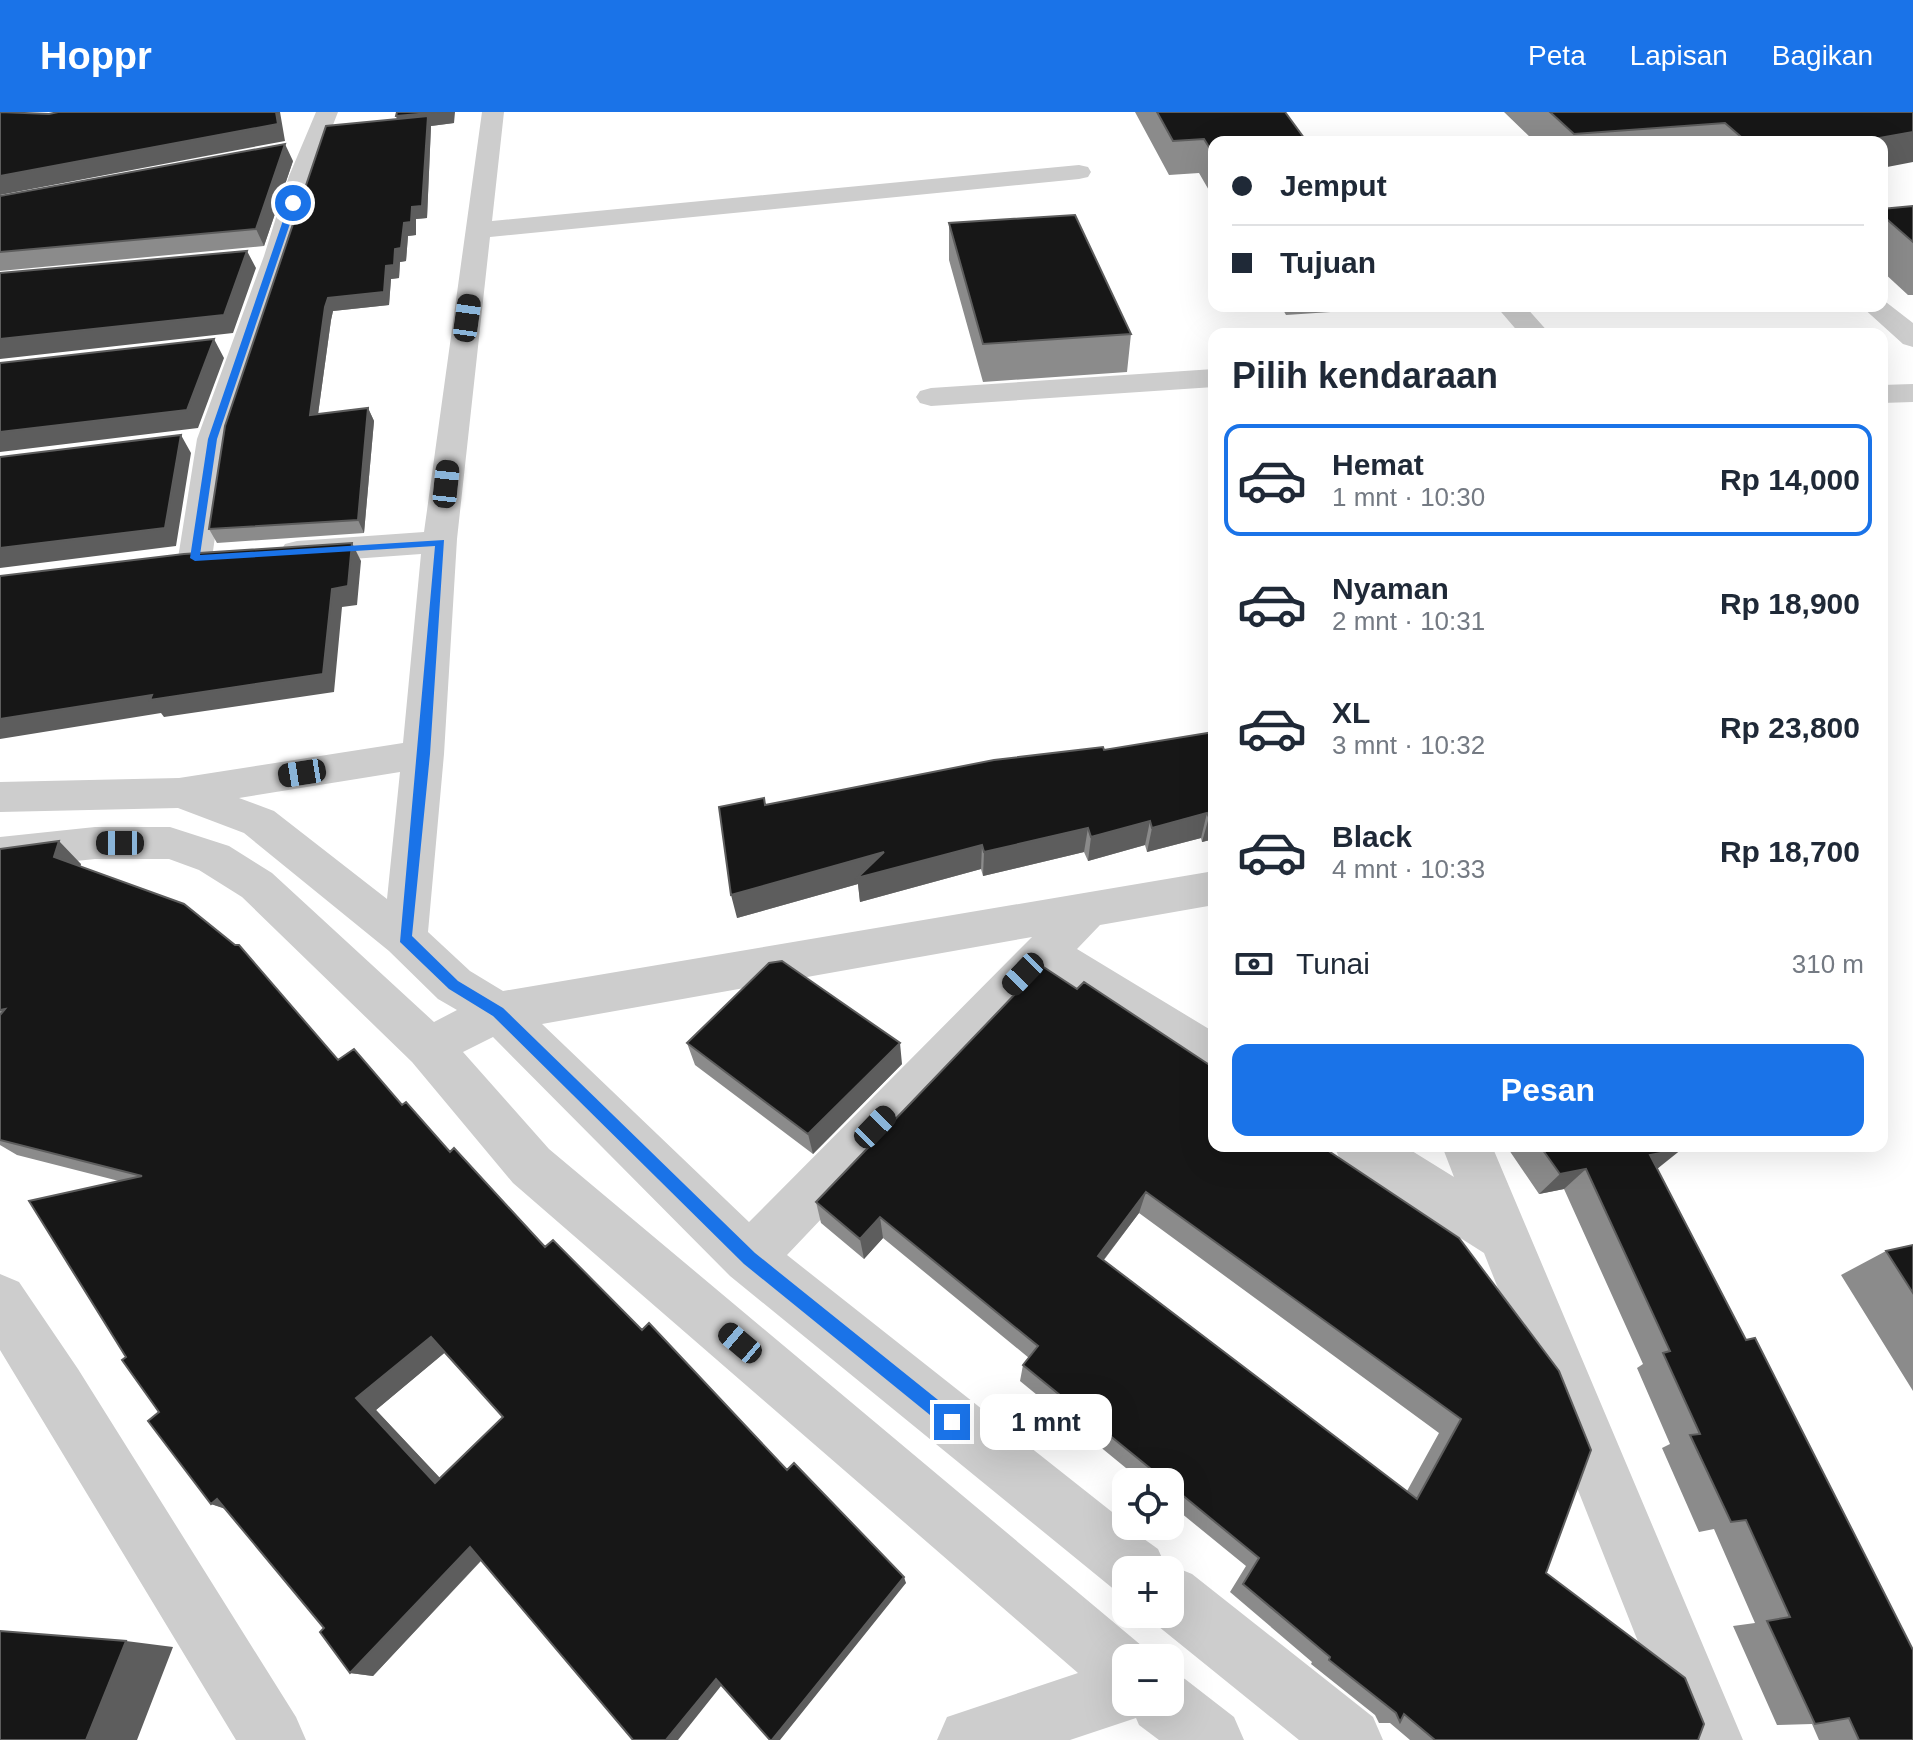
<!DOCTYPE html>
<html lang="id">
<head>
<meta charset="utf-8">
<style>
  body { margin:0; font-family:Helvetica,sans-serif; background:#f6f6f7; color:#1f2937; height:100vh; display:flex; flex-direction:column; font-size:30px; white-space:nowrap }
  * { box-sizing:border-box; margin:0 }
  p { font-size:26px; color:#747a83 }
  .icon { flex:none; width:44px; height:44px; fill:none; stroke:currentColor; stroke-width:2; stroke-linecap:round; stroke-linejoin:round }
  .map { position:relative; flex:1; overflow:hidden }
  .drawer { position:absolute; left:1208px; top:216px; width:680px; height:824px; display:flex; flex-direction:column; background:#fff; border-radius:16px; box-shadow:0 8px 32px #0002 }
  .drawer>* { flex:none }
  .guide { position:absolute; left:1208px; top:24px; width:680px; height:176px; border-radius:16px; box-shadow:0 8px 32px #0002; display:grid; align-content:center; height:176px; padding:0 24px; background:#fff }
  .fabs { position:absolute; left:1112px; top:1356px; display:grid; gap:16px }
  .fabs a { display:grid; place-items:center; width:72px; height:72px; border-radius:16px; background:#fff; box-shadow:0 8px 32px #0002; font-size:40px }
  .end { position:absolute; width:36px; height:36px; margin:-18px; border:10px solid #1a73e8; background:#fff; box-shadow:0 0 0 4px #fff }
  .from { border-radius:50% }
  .bubble { position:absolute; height:56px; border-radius:16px; background:#fff; box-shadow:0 8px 32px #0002; font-size:26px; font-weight:700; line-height:56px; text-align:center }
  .car { position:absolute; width:24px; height:48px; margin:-24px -12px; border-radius:10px; box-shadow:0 0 6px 2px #0007; background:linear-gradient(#222 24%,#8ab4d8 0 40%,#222 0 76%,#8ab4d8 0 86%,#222 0) }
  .guide b { display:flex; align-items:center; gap:28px; height:76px; font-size:30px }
  .guide b+b { border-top:2px solid #e0e1e3 }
  .guide i { width:20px; height:20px; background:#1f2937 }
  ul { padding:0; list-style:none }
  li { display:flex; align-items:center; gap:24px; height:112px; margin:0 16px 12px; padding:0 8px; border:4px solid transparent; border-radius:16px }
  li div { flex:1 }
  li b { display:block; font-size:30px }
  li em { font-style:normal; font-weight:700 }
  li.active { border-color:#1a73e8 }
  li>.icon { width:72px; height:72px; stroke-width:1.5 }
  h2 { padding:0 24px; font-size:36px; line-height:96px }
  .pay { display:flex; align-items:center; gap:20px; height:88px; padding:0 24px; font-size:30px }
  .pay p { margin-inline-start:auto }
  .primary-button { display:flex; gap:16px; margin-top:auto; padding:16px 24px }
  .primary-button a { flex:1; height:92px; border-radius:16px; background:#1a73e8; color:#fff; font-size:32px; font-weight:700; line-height:92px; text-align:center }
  header { display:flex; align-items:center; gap:48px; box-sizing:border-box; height:112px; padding:0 40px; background:#1a73e8; color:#fff }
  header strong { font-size:38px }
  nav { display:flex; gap:44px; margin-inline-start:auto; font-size:28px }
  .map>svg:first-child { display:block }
</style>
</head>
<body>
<header>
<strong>Hoppr</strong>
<nav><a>Peta</a><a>Lapisan</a><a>Bagikan</a></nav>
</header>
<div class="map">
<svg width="1913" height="1628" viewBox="0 0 1913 1628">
  <rect width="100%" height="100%" fill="#fff"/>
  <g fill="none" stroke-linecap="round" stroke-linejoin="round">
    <!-- minor -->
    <path fill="#cdcdcd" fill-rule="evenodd" d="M316,0H338L313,64L290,144L229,327L212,446L207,454L195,457L183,454L178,446L197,327L264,144L289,64Z
      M482,0H504L492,109L1079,53L1088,55L1091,60L1088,65L1079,67L490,125L457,427L444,642L428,820L470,859L503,879L1214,759V793L1100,813L1077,837L1214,920V966L1197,960L1049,867L787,1143L1126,1411V1414L1158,1437L1166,1455L1170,1453L1192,1462L1373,1605L1383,1628H1299L1148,1506L1147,1502H1170V1458H1126V1484L1116,1479L730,1164L493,925L463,940L549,1037L1148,1539L1152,1546H1126V1590H1170V1561L1185,1567L1234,1605L1244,1628H1159L1139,1613L1136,1606L1070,1628H937L947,1605L1078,1561L513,1071L412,950L242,785L199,758L169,747H95L0,757V725L95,715H170L229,734L272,761L434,910L457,898L438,887L389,839L244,721L178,696L0,700V670L179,666L403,631L421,442L297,451L285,448L280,440L285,432L297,429L424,420ZM400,660L387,787L274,699L239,686ZM1032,825L749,1110L542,912Z
      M1882,187L1913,211V235L1903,232L1861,194H1882Z
      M1496,194H1525L1550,222H1520Z
      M1214,257V275L931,294L920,291L916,285L920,279L931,276Z
      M1913,272V290L1882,291V273Z
      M1334,1034H1404L1454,1065L1442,1034H1492L1743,1628H1677L1484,1141L1341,1050Z
      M0,1162L19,1170L78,1257L296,1605L306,1628H236L0,1238Z"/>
  </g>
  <!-- wall -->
  <path fill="#8b8b8b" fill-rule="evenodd" d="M1135,0H1285L1214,30V87L1199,61L1169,63Z
    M1504,0H1913L1882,30H1535Z
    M396,4L454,11L431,14L427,106L416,107V123L408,124L406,149L400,150L399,166L391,167L389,193L333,199L331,208L318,302L368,296L374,309L364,421L217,431L209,417L397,7Z
    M293,49L264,134L0,159V84Z
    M1913,94V183H1908L1882,159V97Z
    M949,111L1131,222L1127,260L983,270L949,148Z
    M1281,194H1420L1286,203Z
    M1214,620V727L1202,730L1201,726L1147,740L1145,733L1088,749L1084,740L983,764L981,757L860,790L858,772L737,806L765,693Z
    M0,737L81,752L80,754L338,947L402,993L545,1135L642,1218L906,1471L722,1573L482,1448L373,1564L350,1561L324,1516L224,1396L211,1392L126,1245L119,1069L17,1043L0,1033ZM445,1240L503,1305L440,1366L376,1298Z
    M687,931L902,952L813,1042L695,953Z
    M1214,1034H1321L1546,1461L1698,1628H1410L1390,1611H1379L1375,1603L1311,1552L1312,1550L1230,1480L1246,1454L1170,1392V1370H1143L1020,1269L1023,1253L1029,1246L883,1126L864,1147L821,1111L816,1090ZM1139,1101L1439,1321L1407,1379L1104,1148Z
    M1513,1034H1680L1657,1057L1913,1628H1819L1812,1612L1777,1613L1733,1514L1755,1511L1714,1417L1699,1420L1662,1336L1670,1332L1637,1256L1643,1252L1564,1077L1539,1082L1509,1038Z
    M1913,1133V1279L1841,1163L1886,1139Z"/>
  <!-- shaded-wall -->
  <path fill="#5d5d5d" d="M276,0H280L285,29L0,83V64Z
    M442,0H455L454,11L431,14L427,106L416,107V123L408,124L406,149L400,150L399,166L391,167L389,193L333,199L331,208L316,317L310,303L325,195L328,186L401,17L396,4Z
    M1913,20V50L1882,56V30H1857Z
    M285,32L293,49L264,134L256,117Z
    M247,139L256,156L233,221L0,247V227Z
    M214,227L224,246L198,316L0,340V320Z
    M368,296L374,309L364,421L358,408Z
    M181,323L191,341L176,434L0,456V436Z
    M352,431L361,449L357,493L342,495L334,580L164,605L161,601L0,627V607L332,477Z
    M1207,701L1201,726L1147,740L1152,716Z
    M1214,704V727L1202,730L1209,705Z
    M1150,709L1145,733L1088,749L1091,725Z
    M1088,716L1084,740L983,764L984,740Z
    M59,729L81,752L77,767L54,745Z
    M982,733L981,757L860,790L858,772L737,806L731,783L884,740Z
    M900,931L902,952L813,1042L808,1022Z
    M1682,1037L1657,1057L1650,1043Z
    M1586,1057L1564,1077L1539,1082L1560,1062Z
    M1146,1080L1139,1101L1092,1163L1098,1144Z
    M880,1105L883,1126L864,1147L860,1127Z
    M431,1225L448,1238L376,1298L453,1380L435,1371L356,1286Z
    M217,1387L237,1401L211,1392Z
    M470,1435L487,1442L373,1564L350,1561Z
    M904,1465L906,1471L780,1628H772Z
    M126,1529L173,1535L137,1628H86Z
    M716,1567L725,1569L678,1628H666Z"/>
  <!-- building -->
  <path fill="#171717" stroke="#5d5d5d" stroke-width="2" fill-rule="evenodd" d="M0,0L49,2L58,0H276L278,12L0,64Z
    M397,0H442L396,4Z
    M1157,0H1285L1307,30H1214V43L1204,27L1173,29Z
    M1550,0H1913V20L1857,30H1747L1725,11L1574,22Z
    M428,4L422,94L412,95L411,110L404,111L401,136L395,137L394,153L386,154L384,180L328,186L325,195L310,303L368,296L358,408L209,417L225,314L326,14Z
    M285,32L256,117L0,140V84Z
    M1913,94V130L1882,103V97Z
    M1075,103L1131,222L983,232L949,111Z
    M247,139L224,203L0,227V161Z
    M214,227L187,298L0,320V251Z
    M181,323L165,416L0,436V345Z
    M352,431L348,474L332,477L323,562L150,588L152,583L0,607V464L184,442Z
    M1214,620V704L1209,705L1207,701L1152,716L1150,709L1091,725L1088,716L984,740L982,733L857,766L884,740L731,783L719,695L764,686L765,693L994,648L1103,635L1104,638Z
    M59,729L54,745L184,792L235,833H239L338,948L354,937L402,993L406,990L450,1040L454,1036L545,1135L553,1128L642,1218L649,1211L787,1358L794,1351L904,1465L772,1628H770L716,1567L666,1628H633L470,1435L350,1561L320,1520L324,1516L217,1387L211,1392L148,1309L159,1300L122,1248L126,1245L29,1089L142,1064L0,1028V903L5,897L0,898V737ZM431,1225L503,1305L435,1371L356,1286Z
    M782,849L900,931L808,1022L687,931L769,851Z
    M1042,854L1077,877L1084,870L1214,956V1034H1321L1459,1126L1559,1259L1591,1338L1546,1461L1685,1566L1704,1612L1698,1628H1435L1404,1602L1400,1610L1396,1601L1329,1548L1330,1545L1243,1472L1259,1446L1170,1373V1370H1167L1023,1253L1038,1234L880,1105L860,1127L816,1090ZM1146,1080L1461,1307L1417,1387L1098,1144Z
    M1540,1034H1680L1682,1037L1650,1043L1746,1228L1755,1226L1913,1538V1628H1859L1849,1606L1815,1612L1767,1509L1790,1505L1746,1408L1731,1410L1690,1323L1700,1322L1663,1241L1670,1239L1586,1057L1560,1062Z
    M1913,1133V1181L1886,1139Z
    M0,1519L126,1529L86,1628H0Z"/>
  <!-- route -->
  <path fill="#1a73e8" d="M293,89L297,91L217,327L200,443L444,428L430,642L412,824L458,869L503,896L755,1141L958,1304L960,1310L958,1316L952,1318L946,1316L744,1152L493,904L449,877L400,830L435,434L195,449L190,446L208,327L289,91Z"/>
</svg>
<div class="fabs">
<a><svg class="icon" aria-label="locate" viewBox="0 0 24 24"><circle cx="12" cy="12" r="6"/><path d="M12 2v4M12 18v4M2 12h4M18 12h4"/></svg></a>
<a>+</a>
<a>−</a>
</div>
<i class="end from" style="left:293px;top:91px"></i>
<i class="end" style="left:952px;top:1310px"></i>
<div class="bubble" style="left:980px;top:1282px;width:132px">1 mnt</div>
<i class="car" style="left:467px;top:206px;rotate:8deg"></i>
<i class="car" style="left:446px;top:372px;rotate:6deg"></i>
<i class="car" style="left:302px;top:661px;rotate:261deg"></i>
<i class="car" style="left:120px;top:731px;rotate:270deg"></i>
<i class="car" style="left:1023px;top:862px;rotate:224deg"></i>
<i class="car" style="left:875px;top:1015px;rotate:44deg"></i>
<i class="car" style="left:740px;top:1231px;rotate:310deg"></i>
<div class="guide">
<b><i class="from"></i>Jemput</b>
<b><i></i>Tujuan</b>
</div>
<section class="drawer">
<h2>Pilih kendaraan</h2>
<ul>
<li class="active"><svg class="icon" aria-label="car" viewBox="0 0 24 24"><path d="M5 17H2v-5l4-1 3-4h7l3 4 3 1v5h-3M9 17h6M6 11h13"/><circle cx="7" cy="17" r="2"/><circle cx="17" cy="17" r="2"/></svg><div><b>Hemat</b><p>1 mnt · 10:30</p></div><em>Rp 14,000</em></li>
<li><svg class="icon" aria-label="car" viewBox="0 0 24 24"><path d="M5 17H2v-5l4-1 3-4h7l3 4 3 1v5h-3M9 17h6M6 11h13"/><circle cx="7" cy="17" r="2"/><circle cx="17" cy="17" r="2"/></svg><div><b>Nyaman</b><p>2 mnt · 10:31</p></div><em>Rp 18,900</em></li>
<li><svg class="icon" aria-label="car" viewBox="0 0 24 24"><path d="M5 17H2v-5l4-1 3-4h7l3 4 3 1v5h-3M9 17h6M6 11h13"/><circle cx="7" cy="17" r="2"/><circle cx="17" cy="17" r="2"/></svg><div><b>XL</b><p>3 mnt · 10:32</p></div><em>Rp 23,800</em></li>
<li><svg class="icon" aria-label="car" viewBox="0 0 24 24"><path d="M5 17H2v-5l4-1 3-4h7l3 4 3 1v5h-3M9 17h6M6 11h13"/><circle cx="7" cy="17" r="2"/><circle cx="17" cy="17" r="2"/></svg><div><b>Black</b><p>4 mnt · 10:33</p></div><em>Rp 18,700</em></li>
</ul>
<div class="pay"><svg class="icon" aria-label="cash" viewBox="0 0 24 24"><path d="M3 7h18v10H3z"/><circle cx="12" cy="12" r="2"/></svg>Tunai<p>310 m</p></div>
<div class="primary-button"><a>Pesan</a></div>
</section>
</div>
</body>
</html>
